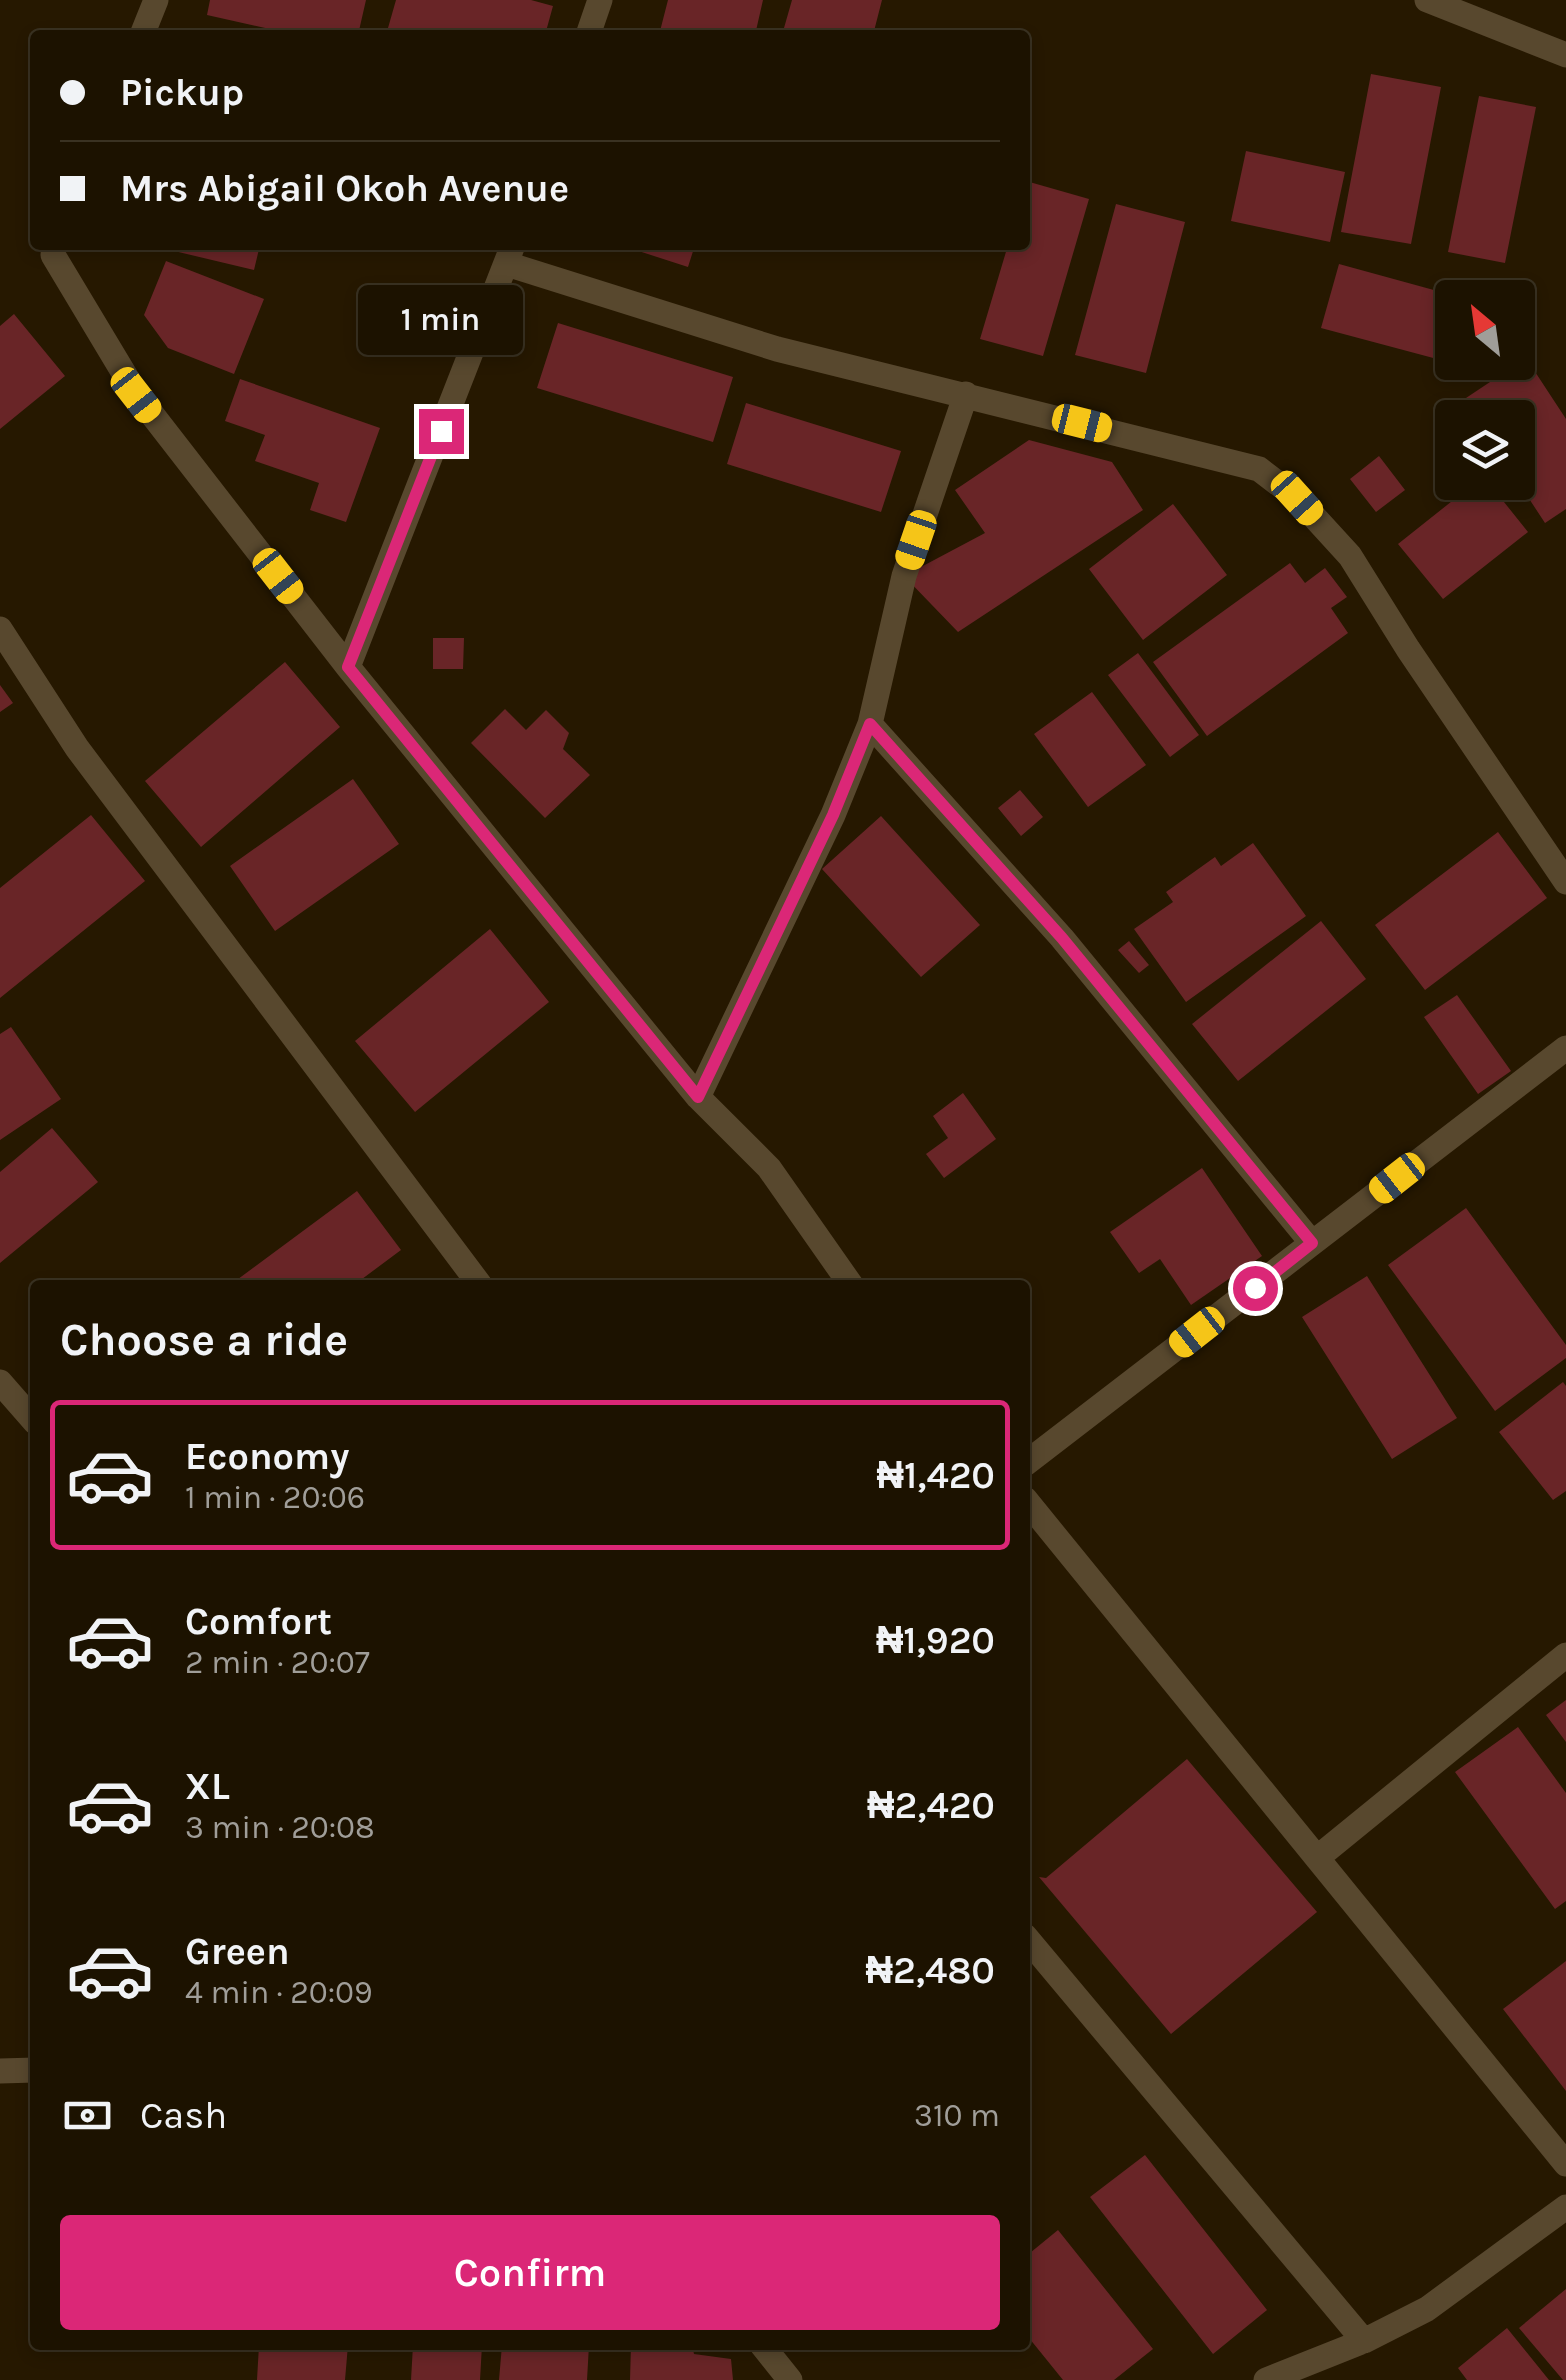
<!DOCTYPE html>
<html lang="en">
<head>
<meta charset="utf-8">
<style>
  body { margin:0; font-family:Karla,sans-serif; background:#29200f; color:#f1f3f6; height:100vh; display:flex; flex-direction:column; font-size:38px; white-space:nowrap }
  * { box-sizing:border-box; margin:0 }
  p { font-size:32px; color:#a09e99 }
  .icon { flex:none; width:55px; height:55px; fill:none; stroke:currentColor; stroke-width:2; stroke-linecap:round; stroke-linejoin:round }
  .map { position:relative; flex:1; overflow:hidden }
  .panel { position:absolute; left:30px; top:1280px; width:1000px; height:1070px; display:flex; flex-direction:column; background:#1c1200; border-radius:10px; box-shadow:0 5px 15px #0003,0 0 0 2px #3a3222 }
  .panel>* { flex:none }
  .banner { position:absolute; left:30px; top:30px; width:1000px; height:220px; border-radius:10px; box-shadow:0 5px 15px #0003,0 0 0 2px #3a3222; display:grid; align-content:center; height:220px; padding:0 30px; background:#1c1200 }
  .needle { width:65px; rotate:331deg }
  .fabs { position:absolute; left:1435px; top:280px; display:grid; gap:20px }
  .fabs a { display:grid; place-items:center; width:100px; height:100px; border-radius:10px; background:#1c1200; box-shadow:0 5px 15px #0003,0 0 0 2px #3a3222; font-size:50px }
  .end { position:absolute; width:45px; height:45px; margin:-22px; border:12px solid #db2777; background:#fff; box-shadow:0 0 0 5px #fff }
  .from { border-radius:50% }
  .bubble { position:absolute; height:70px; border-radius:10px; background:#1c1200; box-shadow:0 5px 15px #0003,0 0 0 2px #3a3222; font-size:32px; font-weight:600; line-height:70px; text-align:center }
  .car { position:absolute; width:30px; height:60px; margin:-30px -15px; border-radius:12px; box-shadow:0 0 8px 2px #0007; background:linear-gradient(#f5c518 24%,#345 0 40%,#f5c518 0 76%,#345 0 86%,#f5c518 0) }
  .banner b { display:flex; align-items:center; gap:35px; height:95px; font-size:38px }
  .banner b+b { border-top:2px solid #3a3222 }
  .banner i { width:25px; height:25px; background:#f1f3f6 }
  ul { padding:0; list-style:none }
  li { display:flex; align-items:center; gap:30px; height:150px; margin:0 20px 15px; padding:0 10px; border:5px solid transparent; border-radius:10px }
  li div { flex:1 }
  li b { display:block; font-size:38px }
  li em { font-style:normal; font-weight:600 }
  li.selected { border-color:#db2777 }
  li>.icon { width:90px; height:90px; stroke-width:1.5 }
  h2 { padding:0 30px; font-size:45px; line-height:120px }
  .pay { display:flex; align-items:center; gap:25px; height:110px; padding:0 30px; font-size:38px }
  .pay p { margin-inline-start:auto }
  .action { display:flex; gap:20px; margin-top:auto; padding:20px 30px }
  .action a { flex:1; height:115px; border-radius:10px; background:#db2777; color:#fff; font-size:40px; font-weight:600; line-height:115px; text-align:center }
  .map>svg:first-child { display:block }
</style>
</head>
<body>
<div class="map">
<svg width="1566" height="2380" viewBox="0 0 1566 2380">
  <rect width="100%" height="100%" fill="#261800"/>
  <!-- building -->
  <path fill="#692527" d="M210,0H366L358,35H297L207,15Z
    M396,0H531L553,6L545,35H386Z
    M668,0H763L755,35H659Z
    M792,0H882L873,35H782Z
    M1371,74L1441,87L1411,244L1341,232Z
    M1479,96L1536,107L1505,263L1448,252Z
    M1246,151L1345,172L1330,242L1231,221Z
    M1026,181L1089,199L1043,356L980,339L1008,245H1025Z
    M1116,204L1185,222L1146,373L1075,355Z
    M149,245H260L254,270Z
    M620,245H695L688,267Z
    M166,261L264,299L234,374L168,348L144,315Z
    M1339,264L1452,295V363L1321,328Z
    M14,314L65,376L0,429V326Z
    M558,323L733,377L713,442L537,388Z
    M1526,358L1566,419V509L1545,523L1518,482V418H1475L1463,400Z
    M240,379L380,428L346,522L310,510L319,483L255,461L265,435L225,421Z
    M746,403L901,451L881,512L727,464Z
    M1029,440L1112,462L1143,510L958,632L904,576L985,533L955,490Z
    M1379,456L1405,490L1376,512L1350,479Z
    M1476,482H1488L1528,532L1443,599L1398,544Z
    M1173,504L1227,575L1143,640L1089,569Z
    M1290,563L1305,583L1325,568L1347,597L1331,608L1348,633L1207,736L1153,662Z
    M433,638H464L463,669H433Z
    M1138,653L1199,735L1170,757L1108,675Z
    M285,662L340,727L201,847L145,781Z
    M0,685L13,703L0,712Z
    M1092,692L1146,765L1088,807L1034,734Z
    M505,709L526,730L546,710L569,733L563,749L590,775L545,818L471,743Z
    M353,779L399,844L275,931L230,866Z
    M1020,790L1043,817L1021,836L998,808Z
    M91,815L145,881L0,998V888Z
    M881,816L980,925L921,977L822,869Z
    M1498,832L1547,898L1425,990L1375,925Z
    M1253,843L1306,916L1186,1002L1134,929L1173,902L1166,892L1215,857L1221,866Z
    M1321,921L1366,979L1238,1081L1192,1024Z
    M490,929L549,1002L415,1112L355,1041Z
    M1129,941L1149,965L1139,973L1118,950Z
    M1457,995L1511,1071L1478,1094L1424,1017Z
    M11,1027L61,1099L0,1140V1034Z
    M963,1093L996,1139L944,1178L926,1154L948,1138L933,1116Z
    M52,1128L98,1182L0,1263V1172Z
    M1202,1168L1262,1256L1191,1305L1160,1259L1139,1273L1110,1232Z
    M357,1191L401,1250L354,1285H230Z
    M1466,1208L1566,1345V1358L1495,1411L1388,1265Z
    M1367,1276L1457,1418L1392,1459L1302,1317Z
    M1563,1382L1566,1386V1491L1553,1500L1499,1432Z
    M1566,1700V1742L1546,1715Z
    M1518,1727L1566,1793V1901L1555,1909L1455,1772Z
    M1187,1759L1317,1912L1171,2034L1039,1877L1046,1878Z
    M1566,1961V2091L1503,2009Z
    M1145,2155L1267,2310L1213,2354L1090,2197Z
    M1058,2230L1153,2349L1114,2380H1063L1025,2333V2257Z
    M1566,2289V2380H1563L1519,2328Z
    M1507,2328L1549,2380H1467L1458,2368Z
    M259,2345H348L345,2380H257Z
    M413,2345H482L480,2380H411Z
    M502,2345H589L587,2380H499Z
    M631,2345H692L694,2354L731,2359L733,2380H630Z"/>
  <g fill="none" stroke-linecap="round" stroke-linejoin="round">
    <!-- minor -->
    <path stroke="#58482e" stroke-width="25" d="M1427,0L1566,55
      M142,35L156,0
      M588,35L600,0
      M54,245L53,255L137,395L348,667
      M513,245L348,667L698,1097L769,1168L851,1285
      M507,264L777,349L1259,469L1297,498L1350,556L1408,649L1566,882
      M0,629L77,748L480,1285
      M870,724L1062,938L1312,1243
      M698,1097L833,815L870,724L904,576L966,394
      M0,1382L35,1422
      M1025,1464L1566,1048
      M1025,1499L1566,2164
      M1317,1858L1566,1655
      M1025,1936L1364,2341
      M0,2071L35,2070
      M762,2345L790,2380
      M1266,2380L1364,2341L1427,2309L1566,2207"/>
  </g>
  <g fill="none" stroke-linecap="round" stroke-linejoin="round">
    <!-- route -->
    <path stroke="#db2777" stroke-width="12" d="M441,431L348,667L698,1097L833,815L870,724L1062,938L1312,1243L1255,1288"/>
  </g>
</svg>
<div class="fabs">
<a><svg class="needle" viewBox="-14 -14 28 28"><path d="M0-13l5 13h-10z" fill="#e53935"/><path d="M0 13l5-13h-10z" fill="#a09e99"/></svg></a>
<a><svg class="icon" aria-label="layers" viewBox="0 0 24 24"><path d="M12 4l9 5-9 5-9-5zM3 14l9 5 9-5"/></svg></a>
</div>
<i class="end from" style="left:1255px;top:1288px"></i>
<i class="end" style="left:441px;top:431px"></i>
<div class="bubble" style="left:358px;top:285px;width:165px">1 min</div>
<i class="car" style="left:136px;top:395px;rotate:142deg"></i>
<i class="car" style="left:1082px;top:423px;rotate:104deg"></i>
<i class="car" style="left:1297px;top:498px;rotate:138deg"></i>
<i class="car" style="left:916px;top:540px;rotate:199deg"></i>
<i class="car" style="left:278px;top:576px;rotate:142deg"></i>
<i class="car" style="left:1397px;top:1178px;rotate:232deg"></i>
<i class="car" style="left:1197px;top:1332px;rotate:232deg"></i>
<div class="banner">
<b><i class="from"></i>Pickup</b>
<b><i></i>Mrs Abigail Okoh Avenue</b>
</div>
<section class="panel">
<h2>Choose a ride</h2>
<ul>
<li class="selected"><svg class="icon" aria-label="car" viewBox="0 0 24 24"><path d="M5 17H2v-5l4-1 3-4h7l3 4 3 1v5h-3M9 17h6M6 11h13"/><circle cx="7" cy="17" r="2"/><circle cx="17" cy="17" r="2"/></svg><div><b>Economy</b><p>1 min · 20:06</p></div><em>₦1,420</em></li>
<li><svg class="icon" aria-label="car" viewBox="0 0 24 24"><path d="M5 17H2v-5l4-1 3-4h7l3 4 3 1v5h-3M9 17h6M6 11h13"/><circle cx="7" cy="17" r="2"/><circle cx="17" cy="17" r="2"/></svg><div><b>Comfort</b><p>2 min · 20:07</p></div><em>₦1,920</em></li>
<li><svg class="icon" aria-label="car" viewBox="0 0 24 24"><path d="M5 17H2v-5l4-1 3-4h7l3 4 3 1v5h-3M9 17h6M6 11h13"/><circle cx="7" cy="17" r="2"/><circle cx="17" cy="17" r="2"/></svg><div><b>XL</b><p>3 min · 20:08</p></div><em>₦2,420</em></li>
<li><svg class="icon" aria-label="car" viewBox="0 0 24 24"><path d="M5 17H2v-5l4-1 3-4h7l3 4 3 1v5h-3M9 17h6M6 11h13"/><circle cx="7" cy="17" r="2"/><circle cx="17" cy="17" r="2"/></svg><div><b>Green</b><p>4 min · 20:09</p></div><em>₦2,480</em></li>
</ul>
<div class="pay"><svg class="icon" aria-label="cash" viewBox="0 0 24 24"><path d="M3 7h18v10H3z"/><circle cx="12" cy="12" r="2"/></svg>Cash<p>310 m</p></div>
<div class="action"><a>Confirm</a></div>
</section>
</div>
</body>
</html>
